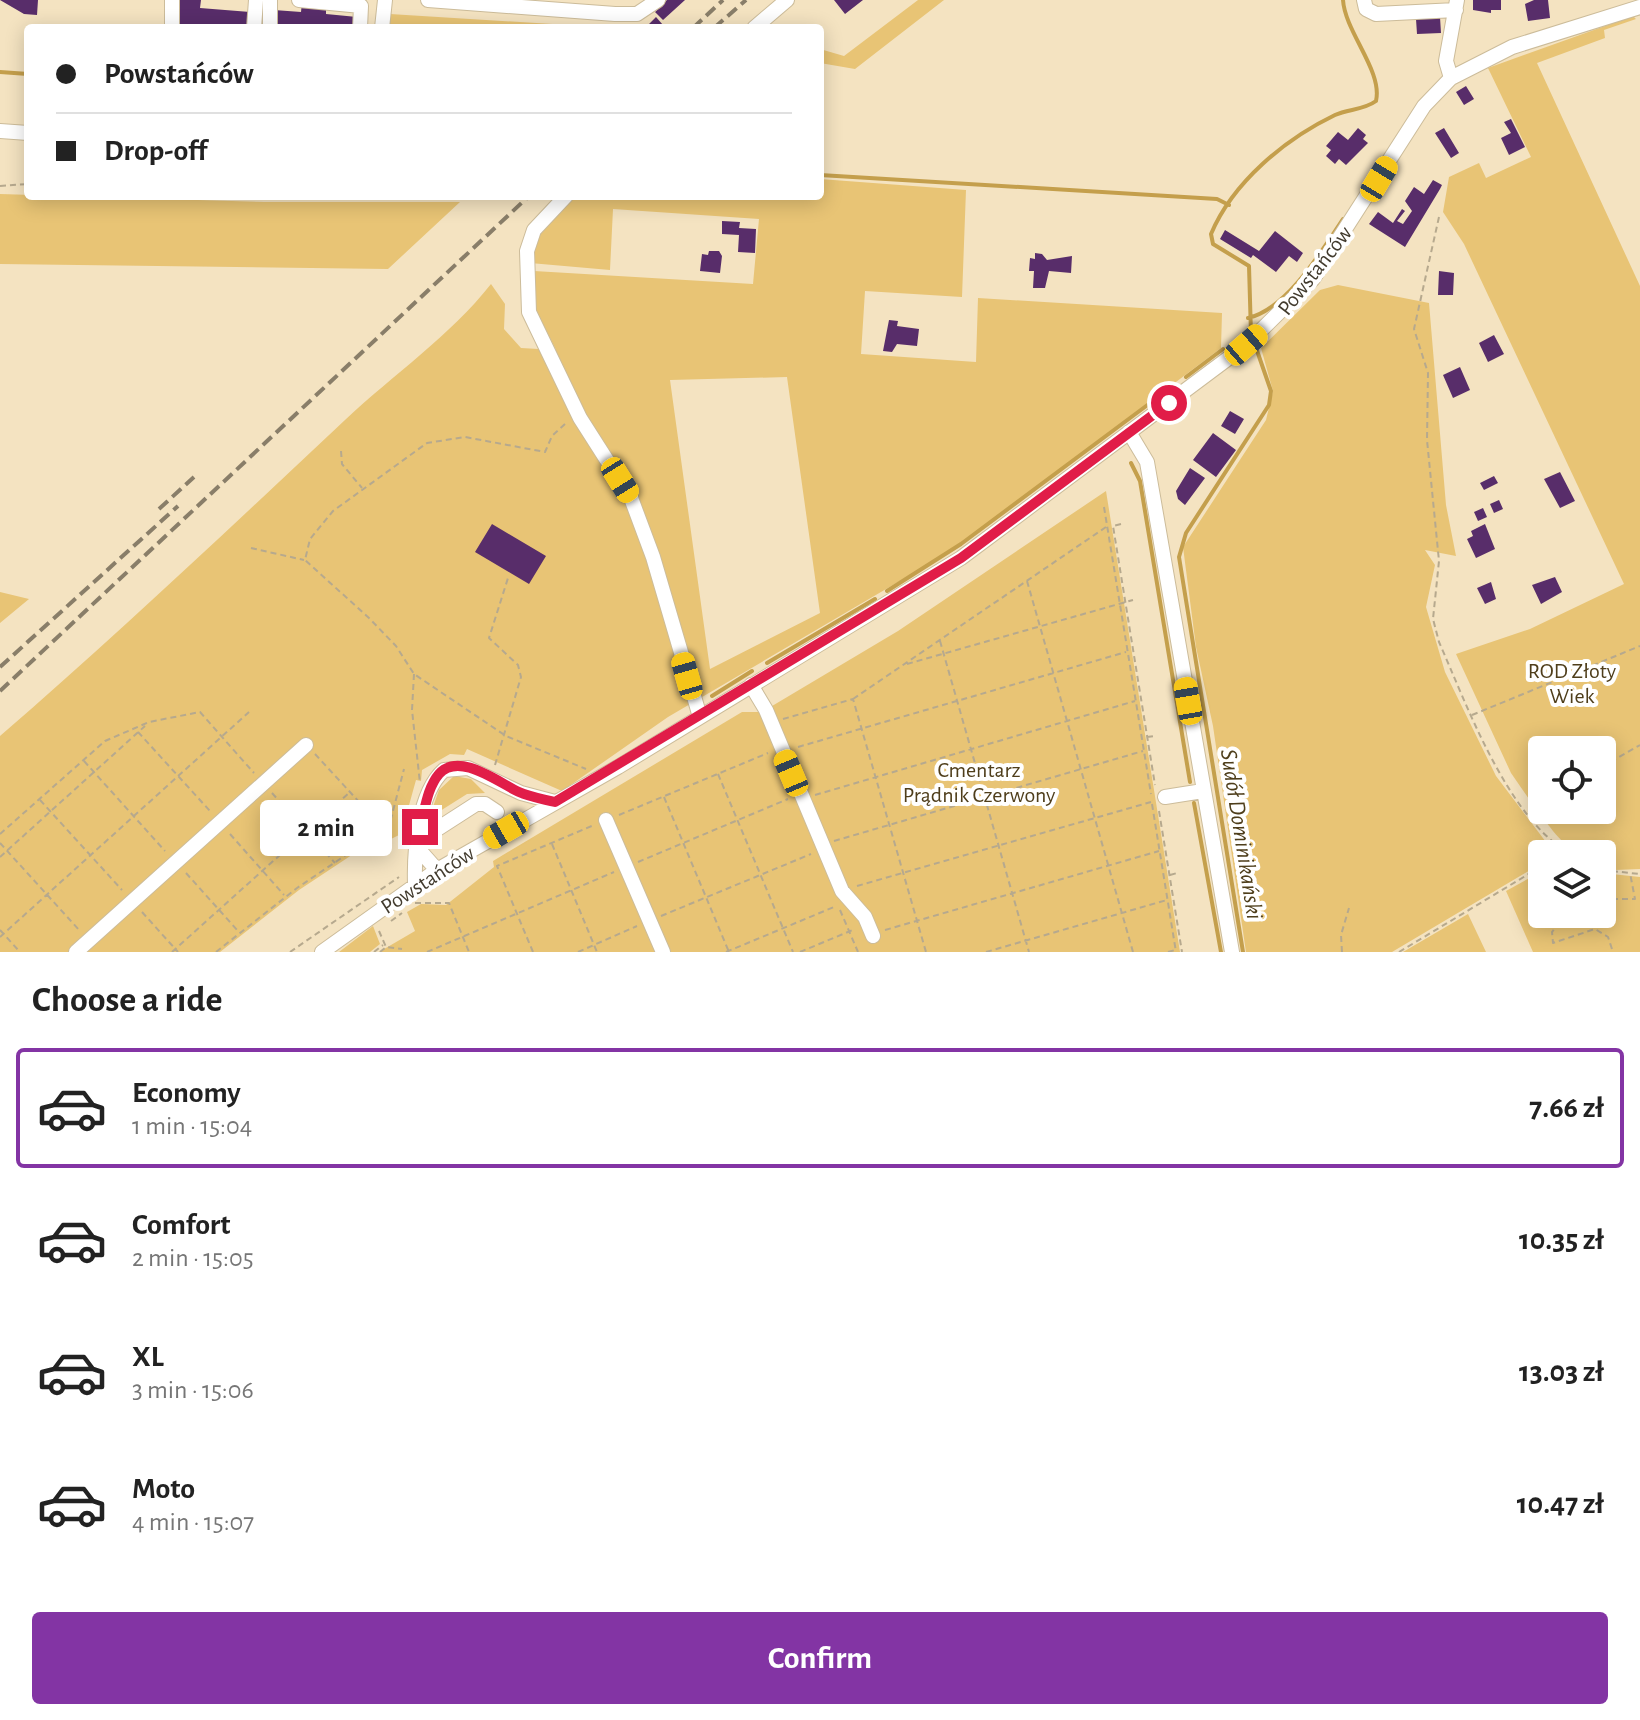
<!DOCTYPE html>
<html lang="en">
<head>
<meta charset="utf-8">
<style>
  body { margin:0; font-family:"Alegreya Sans",sans-serif; background:#f2f2f2; color:#222; height:100vh; display:flex; flex-direction:column; font-size:30px; white-space:nowrap }
  * { box-sizing:border-box; margin:0 }
  p { font-size:26px; color:#767676 }
  .icon { flex:none; width:44px; height:44px; fill:none; stroke:currentColor; stroke-width:2; stroke-linecap:round; stroke-linejoin:round }
  .map { position:relative; height:952px; overflow:hidden }
  .panel { display:flex; flex-direction:column; background:#fff; flex:1 }
  .panel>* { flex:none }
  .hud { position:absolute; left:24px; top:24px; width:800px; height:176px; border-radius:8px; box-shadow:0 4px 20px #0003; display:grid; align-content:center; height:176px; padding:0 32px; background:#fff }
  .tools { position:absolute; left:1528px; top:736px; display:grid; gap:16px }
  .tools a { display:grid; place-items:center; width:88px; height:88px; border-radius:8px; background:#fff; box-shadow:0 4px 20px #0003; font-size:40px }
  .end { position:absolute; width:36px; height:36px; margin:-18px; border:10px solid #e11d48; background:#fff; box-shadow:0 0 0 4px #fff }
  .from { border-radius:50% }
  .bubble { position:absolute; height:56px; border-radius:8px; background:#fff; box-shadow:0 4px 20px #0003; font-size:26px; font-weight:700; line-height:56px; text-align:center }
  .car { position:absolute; width:24px; height:48px; margin:-24px -12px; border-radius:10px; box-shadow:0 0 6px 2px #0007; background:linear-gradient(#f5c518 24%,#345 0 40%,#f5c518 0 76%,#345 0 86%,#f5c518 0) }
  .hud b { display:flex; align-items:center; gap:28px; height:76px; font-size:30px }
  .hud b+b { border-top:2px solid #e0e0e0 }
  .hud i { width:20px; height:20px; background:#222 }
  ul { padding:0; list-style:none }
  li { display:flex; align-items:center; gap:24px; height:120px; margin:0 16px 12px; padding:0 16px; border:4px solid transparent; border-radius:8px }
  li div { flex:1 }
  li b { display:block; font-size:30px }
  li em { font-style:normal; font-weight:700 }
  li.selected { border-color:#8334a4 }
  li>.icon { width:72px; height:72px; stroke-width:1.5 }
  h2 { padding:0 32px; font-size:36px; line-height:96px }
  .action { display:flex; gap:16px; margin-top:auto; padding:16px 32px }
  .action a { flex:1; height:92px; border-radius:8px; background:#8334a4; color:#fff; font-size:32px; font-weight:700; line-height:92px; text-align:center }
  .map>svg:first-child { display:block }
</style>
</head>
<body>
<div class="map">
<svg width="1640" height="952" viewBox="0 0 1640 952">
  <rect width="100%" height="100%" fill="#f4e3c1"/>
  <!-- green -->
  <path fill="#e8c475" fill-rule="evenodd" d="M918,0H944L855,69L820,63V49L844,56Z
    M390,14L617,28H388Z
    M1633,16L1636,19L1604,30L1605,38L1537,63L1640,286V869L1615,870L1602,865V854C1567,854 1560,840 1540,814L1542,808L1602,810V750H1542V801L1531,802L1511,773L1456,654L1530,629L1624,584L1464,244L1443,212L1449,177L1479,163L1486,178L1531,157L1488,68Z
    M820,179L966,190L962,297L865,291L861,354L976,362L978,298L1222,313L1221,348L956,548L668,717L562,791L467,749L464,755L450,754L422,770L421,781L416,780L401,834L391,839L385,833L299,890L220,952H0V736C118,634 231,527 345,420C394,374 450,336 491,284L505,304L504,329L521,348L556,350L534,307V271L753,284L759,219L613,209L610,270L530,263L534,241L571,196H820ZM787,377L820,613L710,669L670,380Z
    M0,194L264,202H460L388,269L0,264Z
    M1338,285L1429,303L1446,505L1456,556L1425,550L1435,565L1426,607L1445,672L1496,776L1555,854H1542V863L1392,952H1246L1213,726L1196,647L1183,547L1266,420L1273,391L1261,348L1320,290Z
    M1106,491L1180,952H379L415,931L407,912L421,904L446,905L494,867L493,861L742,712H762L898,631Z
    M0,592L29,599L0,623Z
    M454,776L471,779L485,793L467,794L429,818L439,790Z
    M1542,871V914H1602V873L1640,877V952H1533L1506,891Z
    M1468,914L1486,952H1403Z
    M373,926L380,944L370,952H339Z"/>
  <g fill="none" stroke-linecap="round" stroke-linejoin="round">
    <!-- stream -->
    <path stroke="#c49f4c" stroke-width="4" d="M0,72L28,74
      M820,175L1217,199L1229,205
      M1248,318C1287,309 1321,252 1343,219
      M1251,334L1249,266L1213,244L1211,234C1233,182 1285,139 1335,115C1348,109 1364,110 1376,101C1383,71 1345,32 1343,0
      M1186,377L1223,349
      M1131,463L1140,481L1190,782
      M887,591L961,544L1173,386
      M767,663L875,599
      M712,696L752,671
      M1194,803L1221,952
      M1243,952L1179,557L1186,533L1269,405L1271,391L1254,342"/>
  </g>
  <!-- building -->
  <path fill="#582d6a" d="M0,0H38L37,15L24,14Z
    M177,0H201L200,8L250,12L248,28L175,25Z
    M667,0H685L663,20L655,12Z
    M834,0H863L845,14Z
    M1473,0H1501V10H1491V13L1473,10Z
    M1534,0H1548L1550,18L1528,21L1525,4Z
    M302,2L326,4V14L357,17V28H273L274,10L301,12Z
    M656,17L663,25L645,28Z
    M1440,17L1441,33L1417,34L1416,19Z
    M1466,86L1474,99L1464,105L1456,92Z
    M1511,119L1525,147L1509,155L1501,138L1511,133L1504,122Z
    M1358,128L1366,135L1363,139L1368,143L1346,165L1339,159L1335,164L1326,156L1331,150L1326,146L1338,132L1348,140Z
    M1444,128L1459,153L1451,158L1435,133Z
    M1433,180L1442,185L1440,189L1405,247L1369,224L1378,212L1393,223L1402,209L1405,211L1397,221L1403,224L1412,211L1405,201L1414,187L1424,194Z
    M722,221L740,222L739,228L756,229L755,253L738,252L739,235L722,234Z
    M1225,230L1259,251L1275,231L1303,253L1297,262L1289,256L1276,272L1253,255L1251,258L1220,239Z
    M709,251H719L722,256L720,273L700,271L702,254L708,255Z
    M1035,253L1042,254L1047,260L1072,256L1071,273L1049,271L1045,288H1033L1034,271H1029L1030,258L1035,259Z
    M1439,271L1454,273L1453,295H1438Z
    M889,320L898,321L897,326L919,329L917,346L897,344L892,352L883,351Z
    M1494,335L1504,354L1488,362L1479,343Z
    M1460,367L1470,390L1453,398L1443,375Z
    M1230,411L1244,419L1235,434L1221,426Z
    M1213,433L1236,450L1216,477L1193,460Z
    M1190,468L1205,478L1185,505L1178,499L1176,491Z
    M1560,472L1575,501L1560,508L1544,479Z
    M1494,476L1498,483L1484,490L1480,483Z
    M1499,500L1503,509L1494,513L1490,504Z
    M1483,508L1487,517L1478,521L1474,512Z
    M492,524L546,556L529,584L475,552Z
    M1485,524L1495,549L1476,558L1467,539L1473,536L1471,531Z
    M1555,577L1562,592L1541,604L1532,585Z
    M1491,582L1496,599L1485,604L1477,588Z"/>
  <g fill="none" stroke-linecap="round" stroke-linejoin="round">
    <defs>
      <path id="minor" d="M172,0V28
        M299,0L361,6L360,28
        M428,0L615,14H637L658,0
        M1364,0L1366,9L1376,14L1456,10
        M254,28L256,0
        M270,28V0
        M382,28L385,0
        M754,28L787,0
        M1451,78L1446,61L1457,0
        M0,131L28,133
        M566,196L534,230L527,251L529,312L580,418L631,498L653,557L700,717
        M1129,432L1147,462L1232,952
        M751,685L766,710L842,891L865,917L873,936
        M1165,797L1203,791
        M606,820L663,952
        M414,844L476,804H485L497,812
        M414,844L437,870
        M415,884C414,852 418,793 444,770L468,768L521,793L555,802
        M76,952L306,745
        M322,952L437,870L618,767L961,558L1246,345L1313,279L1424,106L1451,78L1512,47L1640,7"/>
    </defs>
    <!-- minor casing -->
    <use href="#minor" stroke="#ccbc9a" stroke-width="16"/>
    <!-- path -->
    <path stroke="#b6a98e" stroke-width="2" stroke-dasharray="6 4" stroke-linecap="butt" d="M0,186L28,184
      M1439,217L1414,329L1428,373L1427,440L1439,561L1433,619L1439,642C1467,705 1508,820 1571,854
      M565,424L552,436L545,452L465,437L427,443L333,511L310,539L305,560L369,618L396,646L414,674L506,736L586,769
      M341,451L342,464L362,488
      M1104,507L1151,794
      M1121,524L1113,526L1155,785
      M251,548L304,560
      M1027,581L1133,952
      M940,641L1029,952
      M907,664L1133,600
      M414,674L412,710L420,783
      M853,699L1106,527
      M1472,715L1640,646
      M783,719L853,699L926,952
      M138,732L210,811
      M1147,737L1155,736
      M798,747L1126,652
      M315,754L384,829
      M84,761L165,851
      M495,765L521,677L518,665L489,638L508,578
      M1602,767L1640,745
      M718,774L793,952
      M272,793L335,863
      M815,795L1135,701
      M664,797L729,952
      M40,800L122,890
      M1152,804L1176,952
      M1159,811L1182,952
      M1529,812L1542,803
      M619,815L768,753
      M0,834L105,741L149,722L200,712L254,773
      M230,834L284,895
      M834,841L1143,751
      M0,843L80,931
      M552,844L597,952
      M0,857L145,726
      M638,862L788,799
      M1602,870L1640,874
      M186,873L238,931
      M1170,875L1177,873
      M857,886L1151,802
      M1602,899H1635L1630,873
      M415,903H449L469,952
      M840,910L858,952
      M142,912L178,952
      M1566,914L1552,932L1553,943L1595,929L1608,937L1613,952
      M1587,914L1588,928
      M661,916L811,854
      M391,921L402,913
      M0,930L20,952
      M885,930L1159,851
      M379,931L386,947
      M0,937L249,712
      M172,952L350,792
      M216,952L297,888L389,826L404,769
      M290,952L399,877
      M374,952L383,945
      M380,952L386,947L402,949
      M427,952L614,872
      M533,952L497,866L594,825
      M578,952L637,926
      M726,952L834,907
      M800,952L855,929
      M986,952L1167,900
      M1168,952L1175,950
      M1342,952L1341,935L1349,908
      M1399,952L1542,866"/>
    <!-- minor -->
    <use href="#minor" stroke="#fff" stroke-width="14"/>
    <!-- rail -->
    <path stroke="#897e69" stroke-width="4" stroke-dasharray="12 6" stroke-linecap="butt" d="M693,28L723,0
      M714,28L746,0
      M159,509L194,477
      M0,667L178,506
      M0,691L529,196"/>
  </g>
  <g fill="none" stroke-linecap="round" stroke-linejoin="round">
    <!-- route -->
    <path stroke="#e11d48" stroke-width="10" d="M420,827C425,810 427,788 439,774C459,751 499,783 519,792C530,797 543,799 555,802L961,558L1169,403"/>
  </g>
  <g text-anchor="middle" stroke-width="8" stroke-linejoin="round" paint-order="stroke">
    <!-- street labels -->
    <g font-size="22" fill="#423b2e" stroke="#fff">
      <text transform="translate(1314 270) rotate(-52)" y="8">Powstańców</text>
      <text transform="translate(427 879) rotate(-33)" y="8">Powstańców</text>
    </g>
    <!-- park labels -->
    <g font-size="22" fill="#4f3e1b" stroke="#fff">
      <text x="1572" y="678">ROD Złoty<tspan x="1572" dy="25">Wiek</tspan></text>
      <text x="979" y="777">Cmentarz<tspan x="979" dy="25">Prądnik Czerwony</tspan></text>
    </g>
    <!-- water labels -->
    <g font-size="24" font-style="italic" fill="#4e3e1b" stroke="#fff">
      <text transform="translate(1242 834) rotate(81)" y="8">Sudół Dominikański</text>
    </g>
  </g>
</svg>
<div class="tools">
<a><svg class="icon" aria-label="locate" viewBox="0 0 24 24"><circle cx="12" cy="12" r="6"/><path d="M12 2v4M12 18v4M2 12h4M18 12h4"/></svg></a>
<a><svg class="icon" aria-label="layers" viewBox="0 0 24 24"><path d="M12 4l9 5-9 5-9-5zM3 14l9 5 9-5"/></svg></a>
</div>
<i class="end from" style="left:1169px;top:403px"></i>
<i class="end" style="left:420px;top:827px"></i>
<div class="bubble" style="left:260px;top:800px;width:132px">2 min</div>
<i class="car" style="left:1379px;top:179px;rotate:31deg"></i>
<i class="car" style="left:1246px;top:345px;rotate:49deg"></i>
<i class="car" style="left:620px;top:480px;rotate:148deg"></i>
<i class="car" style="left:687px;top:676px;rotate:344deg"></i>
<i class="car" style="left:1188px;top:701px;rotate:350deg"></i>
<i class="car" style="left:791px;top:773px;rotate:337deg"></i>
<i class="car" style="left:506px;top:830px;rotate:240deg"></i>
<div class="hud">
<b><i class="from"></i>Powstańców</b>
<b><i></i>Drop-off</b>
</div>
</div>
<section class="panel">
<h2>Choose a ride</h2>
<ul>
<li class="selected"><svg class="icon" aria-label="car" viewBox="0 0 24 24"><path d="M5 17H2v-5l4-1 3-4h7l3 4 3 1v5h-3M9 17h6M6 11h13"/><circle cx="7" cy="17" r="2"/><circle cx="17" cy="17" r="2"/></svg><div><b>Economy</b><p>1 min · 15:04</p></div><em>7.66 zł</em></li>
<li><svg class="icon" aria-label="car" viewBox="0 0 24 24"><path d="M5 17H2v-5l4-1 3-4h7l3 4 3 1v5h-3M9 17h6M6 11h13"/><circle cx="7" cy="17" r="2"/><circle cx="17" cy="17" r="2"/></svg><div><b>Comfort</b><p>2 min · 15:05</p></div><em>10.35 zł</em></li>
<li><svg class="icon" aria-label="car" viewBox="0 0 24 24"><path d="M5 17H2v-5l4-1 3-4h7l3 4 3 1v5h-3M9 17h6M6 11h13"/><circle cx="7" cy="17" r="2"/><circle cx="17" cy="17" r="2"/></svg><div><b>XL</b><p>3 min · 15:06</p></div><em>13.03 zł</em></li>
<li><svg class="icon" aria-label="car" viewBox="0 0 24 24"><path d="M5 17H2v-5l4-1 3-4h7l3 4 3 1v5h-3M9 17h6M6 11h13"/><circle cx="7" cy="17" r="2"/><circle cx="17" cy="17" r="2"/></svg><div><b>Moto</b><p>4 min · 15:07</p></div><em>10.47 zł</em></li>
</ul>
<div class="action"><a>Confirm</a></div>
</section>
</body>
</html>
